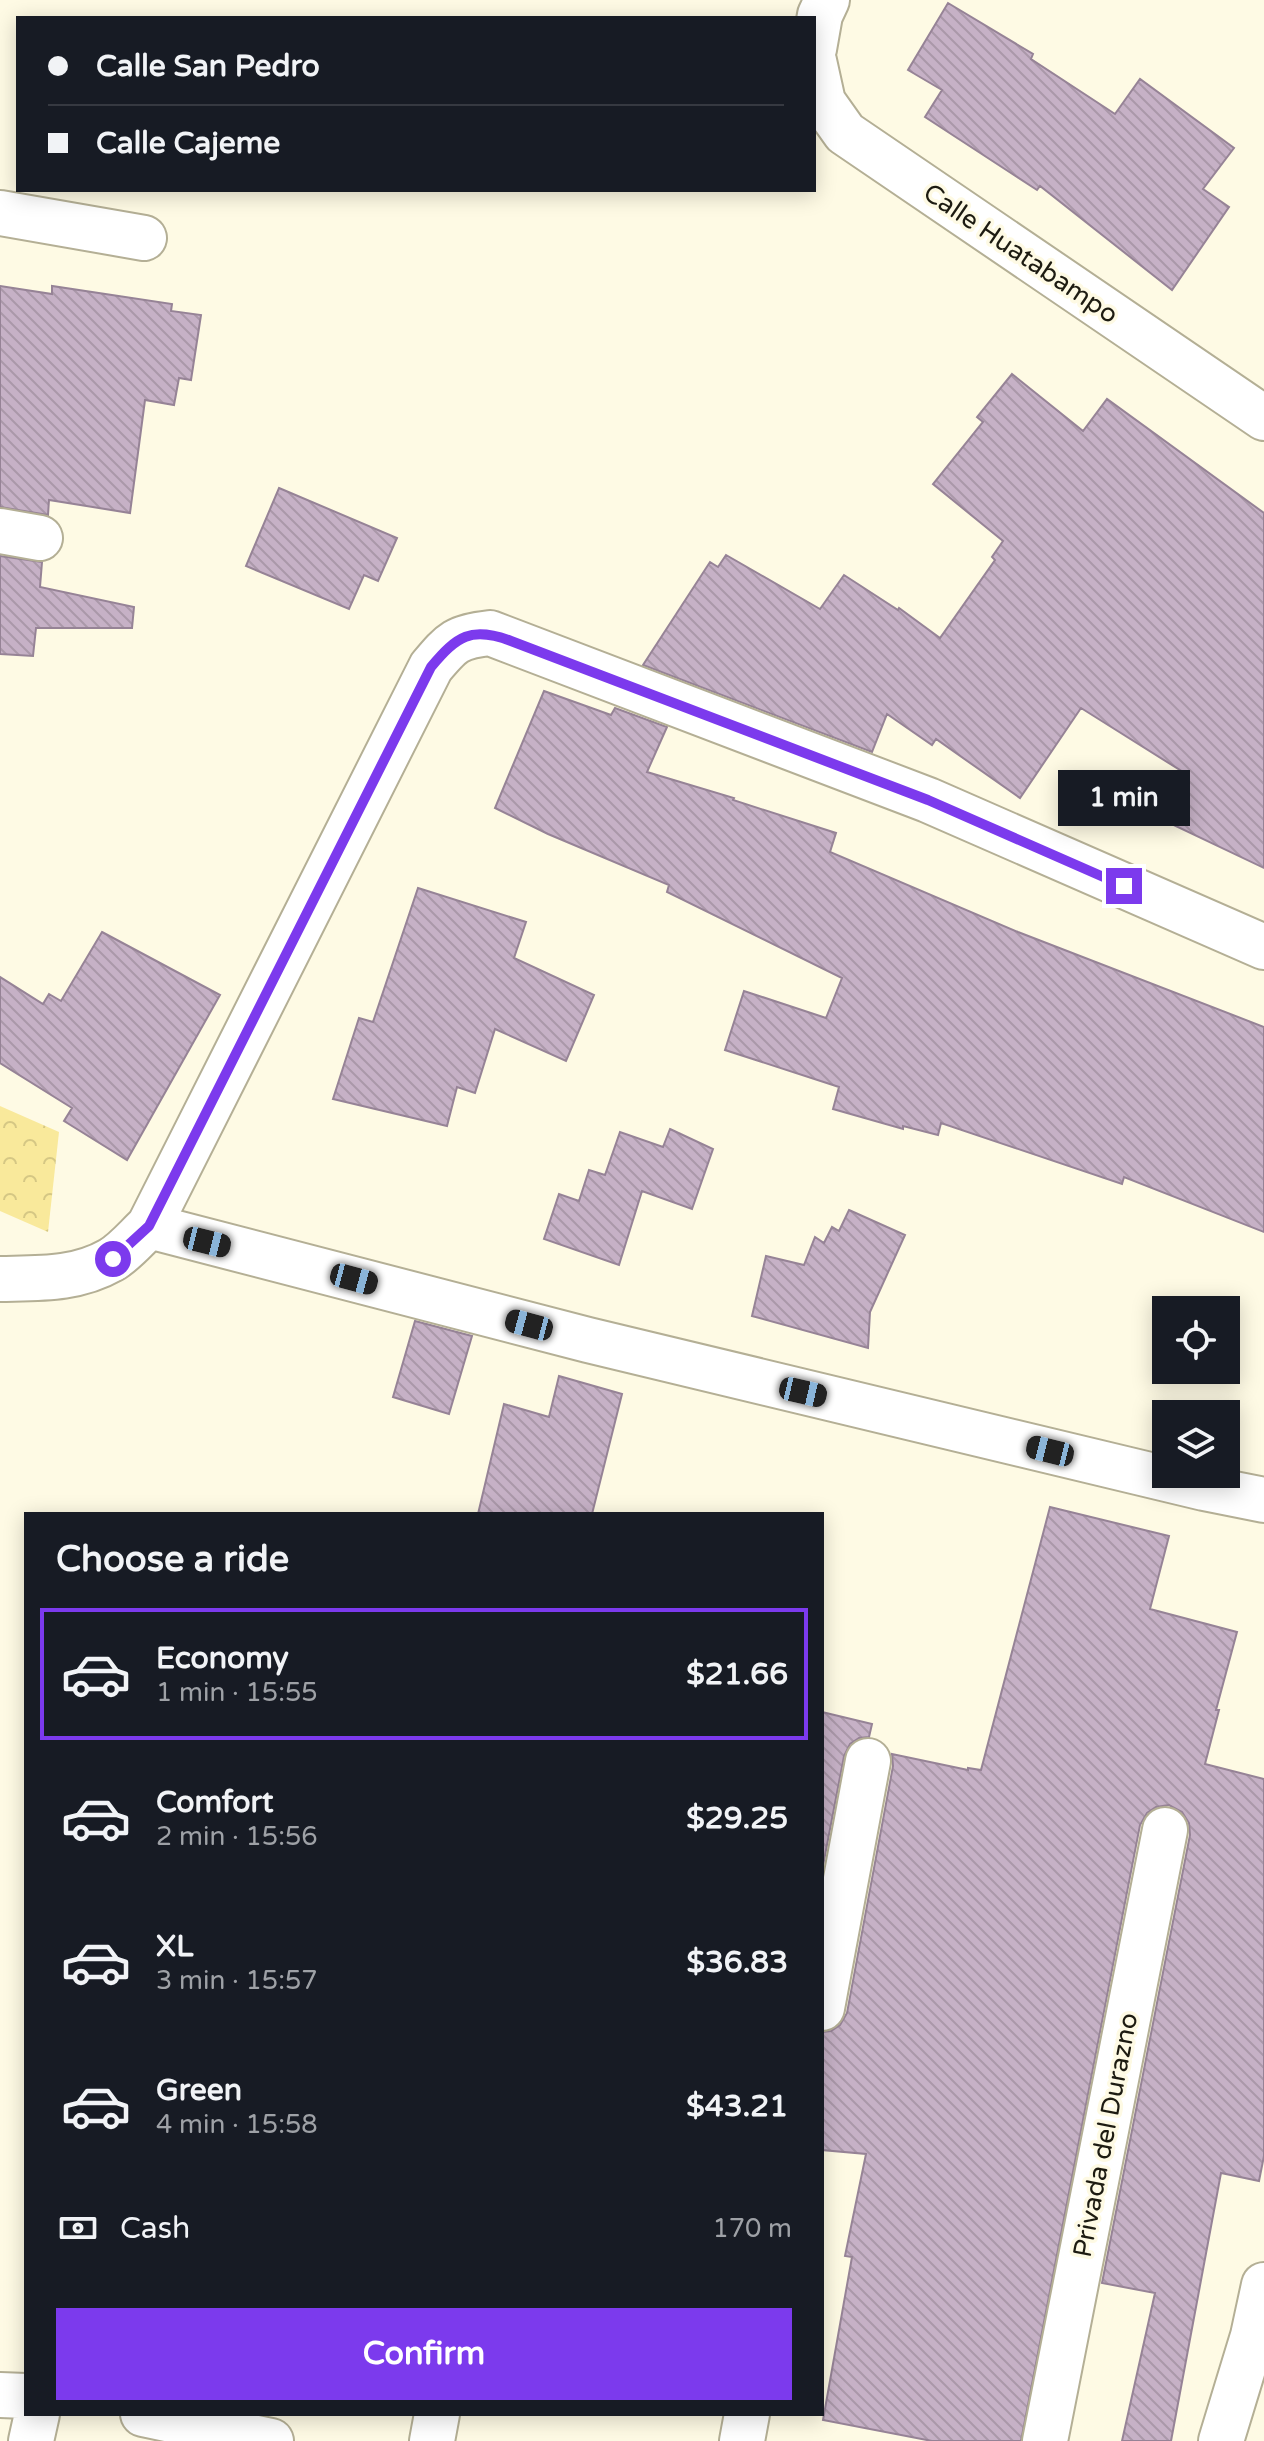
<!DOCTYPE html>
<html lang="en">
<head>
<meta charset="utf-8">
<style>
  body { margin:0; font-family:"Varela Round",sans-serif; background:#20242c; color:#f1f3f6; height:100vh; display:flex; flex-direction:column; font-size:30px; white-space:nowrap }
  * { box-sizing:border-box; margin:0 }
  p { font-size:26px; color:#9ea1a6 }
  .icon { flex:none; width:44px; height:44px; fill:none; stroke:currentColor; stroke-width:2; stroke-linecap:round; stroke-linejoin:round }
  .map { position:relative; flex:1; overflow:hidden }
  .sheet { position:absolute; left:24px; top:1512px; width:800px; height:904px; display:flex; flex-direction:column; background:#171b24; border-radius:0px; box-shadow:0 4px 20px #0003 }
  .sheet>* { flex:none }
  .guide { position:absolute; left:16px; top:16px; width:800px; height:176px; border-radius:0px; box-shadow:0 4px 20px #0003; display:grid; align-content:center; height:176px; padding:0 32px; background:#171b24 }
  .tools { position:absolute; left:1152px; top:1296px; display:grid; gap:16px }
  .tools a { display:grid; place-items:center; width:88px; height:88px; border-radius:0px; background:#171b24; box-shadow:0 4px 20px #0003; font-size:40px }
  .end { position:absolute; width:36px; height:36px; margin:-18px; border:10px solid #7c3aed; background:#fff; box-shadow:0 0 0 4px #fff }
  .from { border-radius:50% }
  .bubble { position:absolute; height:56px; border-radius:0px; background:#171b24; box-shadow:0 4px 20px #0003; font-size:26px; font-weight:700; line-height:56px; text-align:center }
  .car { position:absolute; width:24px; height:48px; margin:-24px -12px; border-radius:10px; box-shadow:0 0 6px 2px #0007; background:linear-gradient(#222 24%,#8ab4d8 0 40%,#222 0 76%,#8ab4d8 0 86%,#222 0) }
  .guide b { display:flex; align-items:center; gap:28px; height:76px; font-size:30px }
  .guide b+b { border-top:2px solid #363941 }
  .guide i { width:20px; height:20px; background:#f1f3f6 }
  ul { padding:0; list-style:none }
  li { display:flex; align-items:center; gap:24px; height:132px; margin:0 16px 12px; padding:0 16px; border:4px solid transparent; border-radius:0px }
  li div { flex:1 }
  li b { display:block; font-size:30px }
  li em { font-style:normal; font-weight:700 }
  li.current { border-color:#7c3aed }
  li>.icon { width:72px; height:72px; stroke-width:1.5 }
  h2 { padding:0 32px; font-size:36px; line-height:96px }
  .pay { display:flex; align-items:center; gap:20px; height:88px; padding:0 32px; font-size:30px }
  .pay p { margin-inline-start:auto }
  .primary-button { display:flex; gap:16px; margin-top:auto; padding:16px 32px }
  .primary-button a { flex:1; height:92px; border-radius:0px; background:#7c3aed; color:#fff; font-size:32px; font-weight:700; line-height:92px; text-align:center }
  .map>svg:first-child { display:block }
</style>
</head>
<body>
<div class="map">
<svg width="1264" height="2441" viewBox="0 0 1264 2441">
  <defs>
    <pattern id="park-crowns" width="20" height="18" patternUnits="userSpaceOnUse" patternTransform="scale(2)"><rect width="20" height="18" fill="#f9e99b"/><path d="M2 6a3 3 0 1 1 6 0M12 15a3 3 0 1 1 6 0" fill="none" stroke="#d5c784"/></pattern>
    <pattern id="building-back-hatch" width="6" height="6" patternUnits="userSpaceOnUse" patternTransform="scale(2)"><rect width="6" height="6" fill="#c6b1c6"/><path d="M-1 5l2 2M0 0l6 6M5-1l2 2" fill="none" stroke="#aa98a9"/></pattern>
  </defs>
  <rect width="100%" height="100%" fill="#fefae4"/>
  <!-- park -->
  <path fill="url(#park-crowns)" d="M0,1106L59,1132L48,1232L0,1211Z"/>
  <!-- building -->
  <path fill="url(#building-back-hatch)" stroke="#968396" stroke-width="2" d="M948,3L1033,54L1031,59L1115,114L1140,79L1234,148L1203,189L1229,207L1172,290L1040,186L1037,190L925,117L942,90L908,70Z
    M0,286L52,294V286L172,304L171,311L201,315L191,380L179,378L174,405L145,400L130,513L49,500L48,515L0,507Z
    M1012,374L1083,431L1107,399L1264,513V868L1161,819L1183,772L1081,708L1020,798L936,739L932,745L887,714L872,752L643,665L710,562L718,567L726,555L820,609L844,575L898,610L899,608L940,638L995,560L992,557L1003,541L933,484L983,422L977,417Z
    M279,488L397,538L378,581L364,575L349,609L246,566Z
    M0,556L42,562L40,587L134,607L132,628H36L33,656L0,654Z
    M544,691L611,715L615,708L667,727L647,772L734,798L733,800L836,833L830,852L1018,932L1264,1027V1232L1124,1177L1122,1184L941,1123L938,1135L903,1126V1129L833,1109L839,1087L725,1050L744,991L826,1018L842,978L667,892L669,885L548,834L495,808Z
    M418,888L526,922L514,958L594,995L566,1061L495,1029L475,1093L457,1087L447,1126L333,1099L359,1018L373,1022Z
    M102,932L220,995L127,1160L64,1121L72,1108L0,1063V977L43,1004L49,994L61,1001Z
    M670,1129L713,1149L692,1209L642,1191L619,1265L544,1239L559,1194L579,1201L589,1170L605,1175L620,1132L663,1147Z
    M849,1210L905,1235L870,1312L868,1348L752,1316L766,1256L804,1265L815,1237L824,1243L832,1227L839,1231Z
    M415,1321L472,1336L449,1414L393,1397Z
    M559,1376L622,1394L592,1514H478L504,1404L549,1417Z
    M1050,1507L1169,1536L1150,1609L1237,1632L1216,1710H1219L1205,1764L1264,1779V2156L1259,2181L1221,2173L1171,2441H1122L1155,2293L1102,2283L1190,1835L1189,1823L1182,1812L1169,1805L1156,1807L1147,1813L1140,1825L1021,2441H932L823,2420L852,2257L845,2256L866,2154L822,2150V2032L831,2031L840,2025L847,2013L893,1766L892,1754L968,1770V1768L981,1770Z
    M822,1712L872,1724L869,1737L859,1738L850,1744L844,1756L822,1871Z"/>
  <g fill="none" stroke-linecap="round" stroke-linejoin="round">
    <defs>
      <path id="street" d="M814,49L820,15L827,0
        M814,61L823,102L845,133L1264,418
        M0,213L144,238
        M0,531L40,538
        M149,1226L588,1340L1204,1488L1264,1500
        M822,2008L868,1761
        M1264,2285L1253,2336L1264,2338
        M0,2395L26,2396
        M143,2414L271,2441
        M31,2441L37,2414
        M432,2441L437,2414
        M742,2441L747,2414
        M1045,2441L1165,1830
        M1221,2441L1253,2336"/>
      <path id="secondary" d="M0,1279C39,1278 76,1280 111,1260C125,1252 137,1237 149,1226L431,667C452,642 456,637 490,633L928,800L1264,947"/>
    </defs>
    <!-- street casing -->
    <use href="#street" stroke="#b4af95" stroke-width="48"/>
    <!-- secondary casing -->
    <use href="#secondary" stroke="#b4af95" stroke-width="48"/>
    <!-- street -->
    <use href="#street" stroke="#fff" stroke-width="44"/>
    <!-- secondary -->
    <use href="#secondary" stroke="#fff" stroke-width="44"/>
  </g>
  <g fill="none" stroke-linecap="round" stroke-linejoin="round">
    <!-- route -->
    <path stroke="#7c3aed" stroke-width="10" d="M113,1259L149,1226L431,667C457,636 471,626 511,641L928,800L1124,886"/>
  </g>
  <g text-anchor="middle" stroke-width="7" stroke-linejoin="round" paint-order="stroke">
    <!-- street labels -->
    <g font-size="26" fill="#1d1b11" stroke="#fefae4">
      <text transform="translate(1021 253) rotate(34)" y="9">Calle Huatabampo</text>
      <text transform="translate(1105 2135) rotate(-79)" y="9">Privada del Durazno</text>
    </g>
  </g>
</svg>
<div class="tools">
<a><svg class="icon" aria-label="locate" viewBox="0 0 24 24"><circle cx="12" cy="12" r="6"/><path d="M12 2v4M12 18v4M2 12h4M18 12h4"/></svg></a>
<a><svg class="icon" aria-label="layers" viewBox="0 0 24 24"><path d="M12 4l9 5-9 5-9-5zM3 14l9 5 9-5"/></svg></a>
</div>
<i class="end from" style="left:113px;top:1259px"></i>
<i class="end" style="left:1124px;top:886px"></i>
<div class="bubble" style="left:1058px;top:770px;width:132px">1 min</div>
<i class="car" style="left:207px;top:1242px;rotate:104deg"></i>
<i class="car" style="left:354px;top:1279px;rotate:105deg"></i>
<i class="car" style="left:529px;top:1325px;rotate:285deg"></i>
<i class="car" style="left:803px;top:1392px;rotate:103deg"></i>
<i class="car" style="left:1050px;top:1451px;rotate:284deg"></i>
<div class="guide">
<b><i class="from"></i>Calle San Pedro</b>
<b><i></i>Calle Cajeme</b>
</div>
<section class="sheet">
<h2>Choose a ride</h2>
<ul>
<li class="current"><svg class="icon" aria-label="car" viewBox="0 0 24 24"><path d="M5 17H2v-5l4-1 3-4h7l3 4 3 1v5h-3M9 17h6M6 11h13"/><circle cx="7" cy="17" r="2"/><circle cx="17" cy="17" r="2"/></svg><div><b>Economy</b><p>1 min · 15:55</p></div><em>$21.66</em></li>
<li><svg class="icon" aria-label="car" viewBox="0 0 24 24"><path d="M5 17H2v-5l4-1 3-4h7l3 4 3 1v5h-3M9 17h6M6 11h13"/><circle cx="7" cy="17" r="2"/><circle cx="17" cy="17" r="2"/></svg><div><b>Comfort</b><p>2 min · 15:56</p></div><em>$29.25</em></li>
<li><svg class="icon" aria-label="car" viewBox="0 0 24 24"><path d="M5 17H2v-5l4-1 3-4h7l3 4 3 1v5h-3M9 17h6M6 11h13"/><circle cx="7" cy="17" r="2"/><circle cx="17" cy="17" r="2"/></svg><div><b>XL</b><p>3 min · 15:57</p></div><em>$36.83</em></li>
<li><svg class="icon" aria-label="car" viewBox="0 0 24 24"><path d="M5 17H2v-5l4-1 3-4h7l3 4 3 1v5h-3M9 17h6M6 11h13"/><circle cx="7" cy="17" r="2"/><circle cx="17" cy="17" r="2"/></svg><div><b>Green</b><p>4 min · 15:58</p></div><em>$43.21</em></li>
</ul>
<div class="pay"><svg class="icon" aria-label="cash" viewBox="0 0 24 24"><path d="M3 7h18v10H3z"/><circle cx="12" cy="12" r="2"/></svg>Cash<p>170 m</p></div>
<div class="primary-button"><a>Confirm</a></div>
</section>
</div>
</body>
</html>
